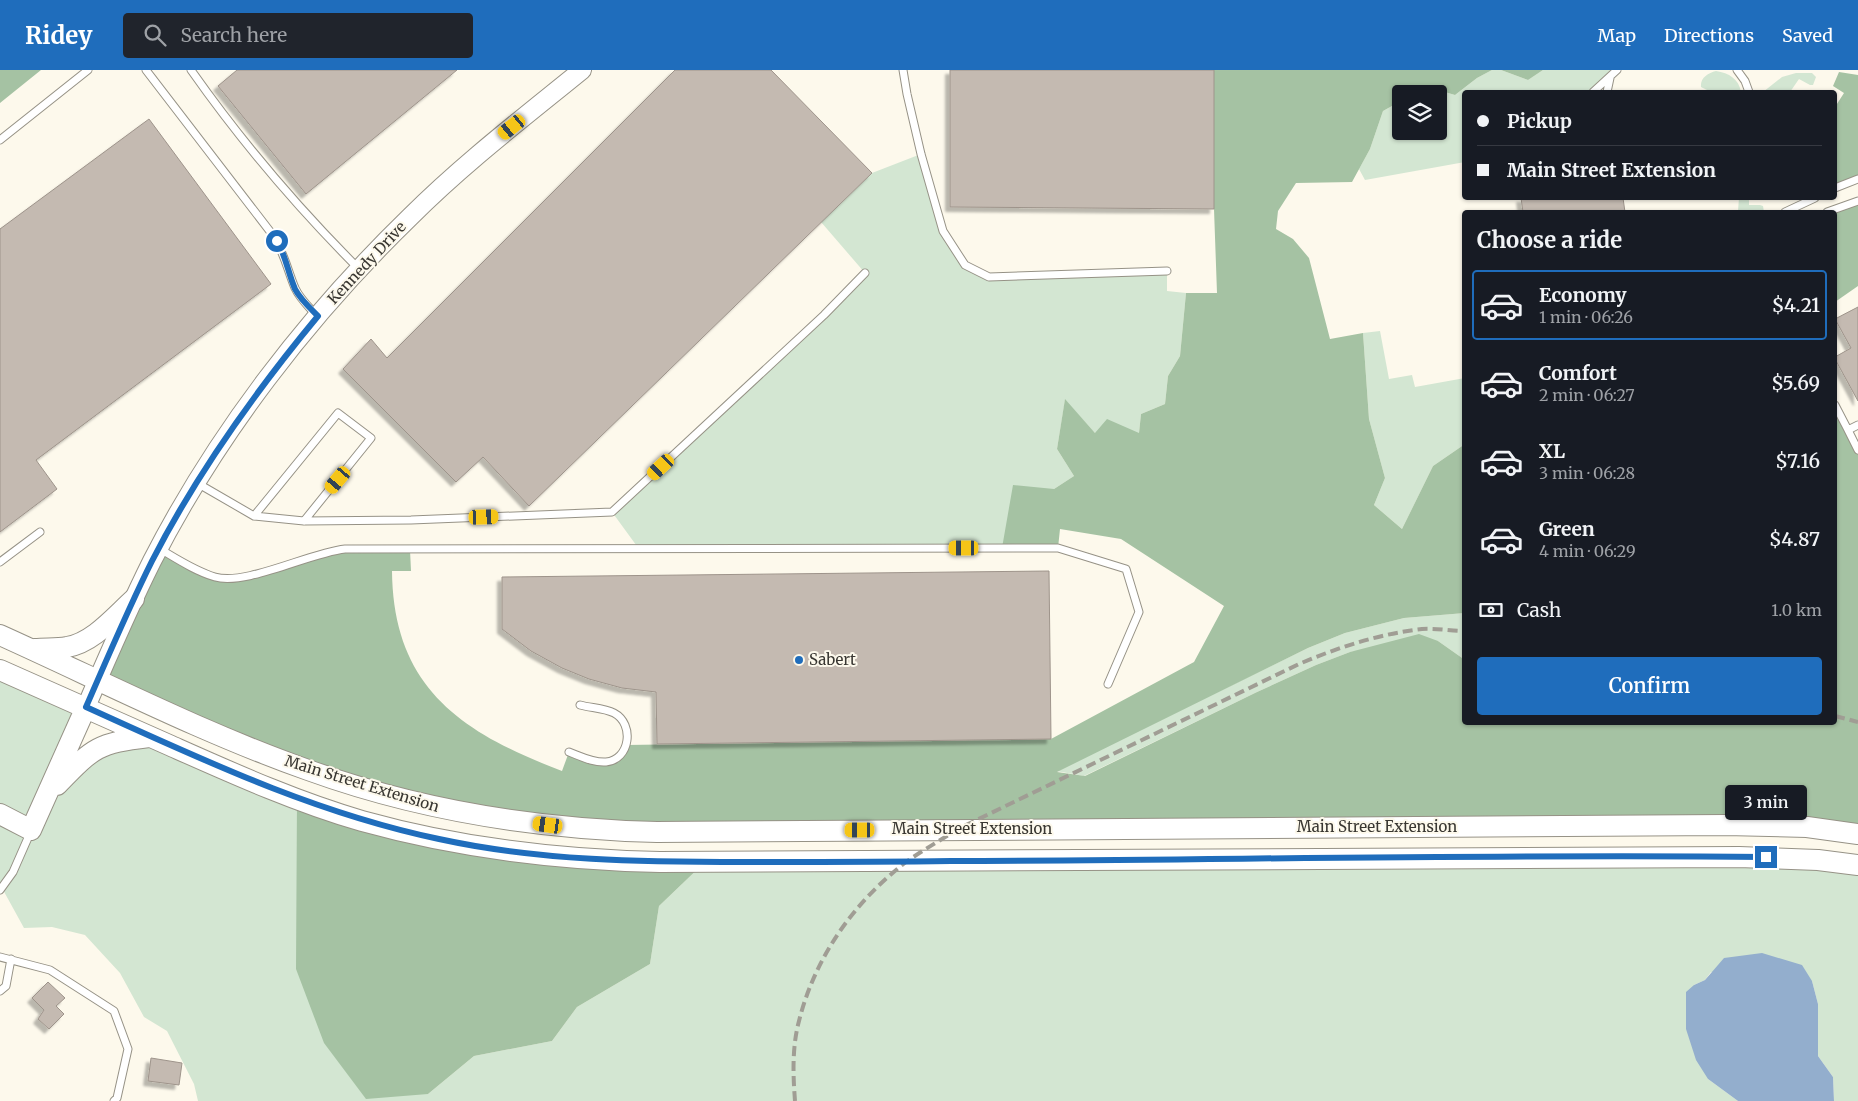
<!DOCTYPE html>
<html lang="en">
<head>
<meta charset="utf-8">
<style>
  body { margin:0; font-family:Merriweather,serif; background:#20242c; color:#f1f3f6; height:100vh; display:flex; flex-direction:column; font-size:19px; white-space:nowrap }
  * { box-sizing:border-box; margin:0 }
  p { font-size:16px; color:#9ea1a6 }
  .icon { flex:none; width:28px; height:28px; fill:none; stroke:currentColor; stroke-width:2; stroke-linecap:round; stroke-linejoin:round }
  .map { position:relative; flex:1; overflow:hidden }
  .panel { position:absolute; left:1462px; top:140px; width:375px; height:515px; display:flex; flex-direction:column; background:#171b24; border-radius:5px; box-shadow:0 1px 4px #0004 }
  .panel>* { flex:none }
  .top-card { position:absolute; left:1462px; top:20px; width:375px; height:110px; border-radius:5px; box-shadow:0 1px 4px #0004; display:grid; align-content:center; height:110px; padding:0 15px; background:#171b24 }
  .buttons { position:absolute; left:1392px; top:15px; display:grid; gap:10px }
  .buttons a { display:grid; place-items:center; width:55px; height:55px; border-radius:5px; background:#171b24; box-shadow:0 1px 4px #0004; font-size:25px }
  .end { position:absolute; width:22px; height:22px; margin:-11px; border:6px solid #1f6dbc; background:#fff; box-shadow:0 0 0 2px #fff }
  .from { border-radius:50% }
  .bubble { position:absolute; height:35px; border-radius:5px; background:#171b24; box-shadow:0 1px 4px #0004; font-size:16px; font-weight:600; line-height:35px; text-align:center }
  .car { position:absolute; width:15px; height:30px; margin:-15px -8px; border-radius:6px; box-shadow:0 0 4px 1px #0007; background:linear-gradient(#f5c518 24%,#345 0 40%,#f5c518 0 76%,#345 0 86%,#f5c518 0) }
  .top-card b { display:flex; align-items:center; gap:18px; height:48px; font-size:19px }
  .top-card b+b { border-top:1px solid #363941 }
  .top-card i { width:12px; height:12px; background:#f1f3f6 }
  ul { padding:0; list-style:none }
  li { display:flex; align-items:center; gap:15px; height:70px; margin:0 10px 8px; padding:0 5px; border:2px solid transparent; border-radius:5px }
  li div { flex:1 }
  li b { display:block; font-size:19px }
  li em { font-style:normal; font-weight:600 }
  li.selected { border-color:#1f6dbc }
  li>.icon { width:45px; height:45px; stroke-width:1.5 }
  h2 { padding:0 15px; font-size:22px; line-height:60px }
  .pay { display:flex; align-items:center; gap:12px; height:55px; padding:0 15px; font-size:19px }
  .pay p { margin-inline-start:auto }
  .action { display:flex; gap:10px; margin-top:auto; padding:10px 15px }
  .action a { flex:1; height:58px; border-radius:5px; background:#1f6dbc; color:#fff; font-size:20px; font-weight:600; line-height:58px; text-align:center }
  header { display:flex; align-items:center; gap:30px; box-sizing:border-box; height:70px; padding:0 25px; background:#1f6dbc; color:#fff }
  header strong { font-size:24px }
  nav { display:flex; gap:28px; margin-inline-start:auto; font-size:18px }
  .search { width:350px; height:45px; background:#20242c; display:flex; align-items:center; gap:12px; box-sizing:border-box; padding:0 18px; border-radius:5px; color:#9ea1a6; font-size:19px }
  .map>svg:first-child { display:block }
</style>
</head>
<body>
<header>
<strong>Ridey</strong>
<div class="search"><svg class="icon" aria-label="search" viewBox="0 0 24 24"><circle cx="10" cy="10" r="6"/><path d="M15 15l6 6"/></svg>Search here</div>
<nav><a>Map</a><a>Directions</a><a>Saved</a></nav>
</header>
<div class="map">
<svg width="1858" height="1031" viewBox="0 0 1858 1031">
  <defs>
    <filter id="shadow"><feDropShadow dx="-4.5" dy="4.5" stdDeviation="1" flood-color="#0004"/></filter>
  </defs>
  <rect width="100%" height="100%" fill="#fdf9ec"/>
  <!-- green -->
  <path fill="#d3e6d2" d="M1492,0H1501L1528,10L1543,0H1618L1593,22H1465V92L1365,110L1359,99L1370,79L1383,41L1401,31V61H1439V24H1423L1438,20L1455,25L1477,8Z
    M1716,1C1729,3 1739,9 1741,22H1730L1726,20L1724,22H1711L1701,17C1700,8 1708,3 1716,1Z
    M1796,3H1812L1816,7L1813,15H1810L1799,9L1790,22H1763L1782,7Z
    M921,84L943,161L965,194L989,207L1167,201V221L1186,223L1180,286L1168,306L1165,334L1141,344L1139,363H1095L1065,330L1057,379L1074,406L1054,419L1002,478L639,479L612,442L865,203L821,152L872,103Z
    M1739,128H1749V135H1760L1763,136L1764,142H1734L1738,141Z
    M1380,261L1389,309L1412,305L1415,317L1465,308V374L1433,396L1402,459L1374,435L1385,408L1369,349L1363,263Z
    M1465,543V590L1438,571L1350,582L1316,595L1257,622L1084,706L1056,701L1308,578L1345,563L1404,548Z
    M0,600L86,637L49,722L87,685L151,667L297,728L428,1024L474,986L552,971L577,937L650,894L659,836L705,792L1858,795V1031H1834L1833,1007L1818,986V934L1812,911L1711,902L1705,910L1694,915L1708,1009L1738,1031H198L194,1014L167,961L144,947L120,903L85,865L52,857L24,858L2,818L0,820Z"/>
  <!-- forest -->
  <path fill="#a5c2a3" d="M0,0H41L0,33Z
    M1214,0H1492L1477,8L1455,25L1438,20L1423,24H1401V31L1383,41L1370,79L1352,112L1296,113L1278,141L1276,159L1293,169L1309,188L1330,269L1363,263L1369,349L1385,408L1374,435L1402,459L1433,396L1465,374V543L1404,548L1345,563L1308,578L1057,702L1085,706L1257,622L1316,595L1350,582L1419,564L1438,571L1465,590V652H1835V335L1858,380V764L657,762L388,725L98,610L159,479L192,498L236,509L322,483L410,480L411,501H392C393,618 462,663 562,701L569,682L591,690L612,691L626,675L1051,669L1194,592L1224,536L1121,469L1060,459L1058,478H1002L1013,415L1054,419L1074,406L1057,379L1065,329L1095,363L1107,349L1139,363L1141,344L1165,334L1168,306L1180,286L1186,223H1217L1214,139Z
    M1501,0H1543L1528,10Z
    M1839,2L1858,5V109L1835,118V37L1844,23L1833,16Z
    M1858,131V216L1835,232V142Z
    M297,728L440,770L705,792L659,836L650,894L577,937L552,971L474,986L428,1024L366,1029L324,973L296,899Z"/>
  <!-- water -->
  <path fill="#93aecd" d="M1762,883L1802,895L1812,911L1818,934V986L1833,1007L1834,1031H1738L1708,1009L1696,990L1686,959V922L1694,915L1705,910L1724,888Z"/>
  <!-- building -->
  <path fill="#c4bab1" stroke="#9e948b" filter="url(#shadow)" d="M237,0H457L306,124L218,16Z
    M675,0H771L872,103L529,436L483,387L456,412L343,299L371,269L387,288Z
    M950,0H1214V139L950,137Z
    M149,49L271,214L36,390L57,419L0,462V159Z
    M1521,128H1623L1625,142H1523Z
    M1858,237V331L1835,289V287L1851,278L1835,249Z
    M1049,501L1051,669L657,674L656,622L622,618L589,609L562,598L531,581L502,559V507Z
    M48,912L65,928L56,936L64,944L49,959L38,949L44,940L32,928Z
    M151,988L182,993L179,1015L148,1011Z"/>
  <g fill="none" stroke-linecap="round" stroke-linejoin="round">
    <defs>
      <path id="service" d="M146,0L272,164C284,181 287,199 295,218C300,229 309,237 317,246
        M191,0C241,71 297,137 359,199
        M903,0L907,24L921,84L943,161L965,195L989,207L1167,201
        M1737,0L1745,11L1749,22
        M1593,22L1617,0
        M1607,22L1610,8
        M0,70L88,0
        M1835,118L1858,109
        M1785,142L1815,128
        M1827,142L1858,131
        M1835,335L1848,360
        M1858,355L1848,360L1858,380
        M197,413L254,446L304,451L411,450L612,442L824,245L865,203
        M254,446L338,343L371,368L304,451
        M160,479C177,489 195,501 215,507C246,516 309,483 345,479L1058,478L1126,499L1139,542L1108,614
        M0,492L40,462
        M569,682C580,686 593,693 606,692C630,690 635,654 614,643C604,638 591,638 580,635
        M0,820L13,802L31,761
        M0,887L50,900L114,941L128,979L117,1028L114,1031
        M0,921L6,916L11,889"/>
      <path id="tertiary" d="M86,637C107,588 128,539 152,491C217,364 308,246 410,147C463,94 523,48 582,0"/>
      <path id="secondary" d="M0,565C102,611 203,663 308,700C421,741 538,759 657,762L1726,755L1807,757L1858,764
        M35,579C46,578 57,579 67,577C93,573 115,546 134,529
        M0,600C56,625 113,650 169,675C232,703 296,732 362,751C459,778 559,790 660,792L1739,787L1818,790L1858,795
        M57,715C93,678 97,673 149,667
        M0,744L31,760L86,637"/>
    </defs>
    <!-- service casing -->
    <use href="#service" stroke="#969286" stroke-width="9"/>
    <!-- tertiary casing -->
    <use href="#tertiary" stroke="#969286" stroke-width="20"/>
    <!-- secondary casing -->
    <use href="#secondary" stroke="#969286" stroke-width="22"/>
    <!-- service -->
    <use href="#service" stroke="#fff" stroke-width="7"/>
    <!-- tertiary -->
    <use href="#tertiary" stroke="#fff" stroke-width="18"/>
    <!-- secondary -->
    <use href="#secondary" stroke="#fff" stroke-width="20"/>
    <!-- rail -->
    <path stroke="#a09d94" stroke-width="4" stroke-dasharray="10 5" stroke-linecap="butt" d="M1835,646L1858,652
      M795,1031C793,1005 792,977 799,951C815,887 854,832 906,792C923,780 941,770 958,759L1299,594C1339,577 1379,564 1422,559C1436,558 1451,561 1465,561"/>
  </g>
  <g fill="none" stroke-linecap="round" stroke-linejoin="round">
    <!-- route -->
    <path stroke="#1f6dbc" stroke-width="6" d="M277,171C286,186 288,203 295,219C300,229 310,238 318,246C255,322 197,403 152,491C128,539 107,589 86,637C201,689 314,743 439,769C540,791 642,792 746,792C814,792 883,792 951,791C1223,790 1495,784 1766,787"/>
  </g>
  <!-- markers -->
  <circle fill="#1f6dbc" stroke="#fdf9ec" stroke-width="2" cx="799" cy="590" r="5"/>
  <g text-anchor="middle" stroke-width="4" stroke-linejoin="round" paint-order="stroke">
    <!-- street labels -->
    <g font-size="15" fill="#393732" stroke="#fdf9ec">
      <text transform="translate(367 193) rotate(-47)" y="5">Kennedy Drive</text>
      <text transform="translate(362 714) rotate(17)" y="5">Main Street Extension</text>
      <text x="1377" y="762">Main Street Extension</text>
      <text x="972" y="764">Main Street Extension</text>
    </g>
    <!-- poi labels -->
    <g font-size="15" fill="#393732" stroke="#fdf9ec" text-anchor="start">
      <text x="809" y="595">Sabert</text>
    </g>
  </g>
</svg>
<div class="buttons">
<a><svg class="icon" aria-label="layers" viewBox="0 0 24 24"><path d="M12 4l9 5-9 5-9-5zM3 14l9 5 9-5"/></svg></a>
</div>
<i class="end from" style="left:277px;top:171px"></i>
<i class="end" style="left:1766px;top:787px"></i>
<div class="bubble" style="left:1725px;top:715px;width:82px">3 min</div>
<i class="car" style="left:512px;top:57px;rotate:231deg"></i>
<i class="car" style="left:661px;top:397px;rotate:227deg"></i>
<i class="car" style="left:338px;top:410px;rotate:220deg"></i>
<i class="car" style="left:484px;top:447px;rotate:88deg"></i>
<i class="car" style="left:964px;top:478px;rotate:270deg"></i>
<i class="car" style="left:548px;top:755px;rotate:278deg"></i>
<i class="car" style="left:860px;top:760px;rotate:270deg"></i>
<div class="top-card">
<b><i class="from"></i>Pickup</b>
<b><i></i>Main Street Extension</b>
</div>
<section class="panel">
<h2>Choose a ride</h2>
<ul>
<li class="selected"><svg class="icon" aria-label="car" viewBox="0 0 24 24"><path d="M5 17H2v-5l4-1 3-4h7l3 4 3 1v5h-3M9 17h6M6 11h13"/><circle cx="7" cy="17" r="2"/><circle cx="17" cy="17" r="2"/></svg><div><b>Economy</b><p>1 min · 06:26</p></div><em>$4.21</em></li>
<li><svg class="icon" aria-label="car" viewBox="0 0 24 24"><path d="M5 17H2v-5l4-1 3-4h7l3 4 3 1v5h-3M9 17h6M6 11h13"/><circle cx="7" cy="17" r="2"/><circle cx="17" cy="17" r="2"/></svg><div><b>Comfort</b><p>2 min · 06:27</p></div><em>$5.69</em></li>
<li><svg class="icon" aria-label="car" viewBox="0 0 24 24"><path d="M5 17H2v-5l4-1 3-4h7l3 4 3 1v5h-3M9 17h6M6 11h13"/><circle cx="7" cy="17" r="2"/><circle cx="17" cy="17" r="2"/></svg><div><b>XL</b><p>3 min · 06:28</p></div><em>$7.16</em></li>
<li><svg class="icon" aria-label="car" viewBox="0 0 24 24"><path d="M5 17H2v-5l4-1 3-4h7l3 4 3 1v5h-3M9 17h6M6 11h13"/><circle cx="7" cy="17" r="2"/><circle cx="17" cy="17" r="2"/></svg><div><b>Green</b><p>4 min · 06:29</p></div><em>$4.87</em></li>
</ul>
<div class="pay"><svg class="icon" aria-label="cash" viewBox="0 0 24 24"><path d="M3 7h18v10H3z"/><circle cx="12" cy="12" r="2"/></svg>Cash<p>1.0 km</p></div>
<div class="action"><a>Confirm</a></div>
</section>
</div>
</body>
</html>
